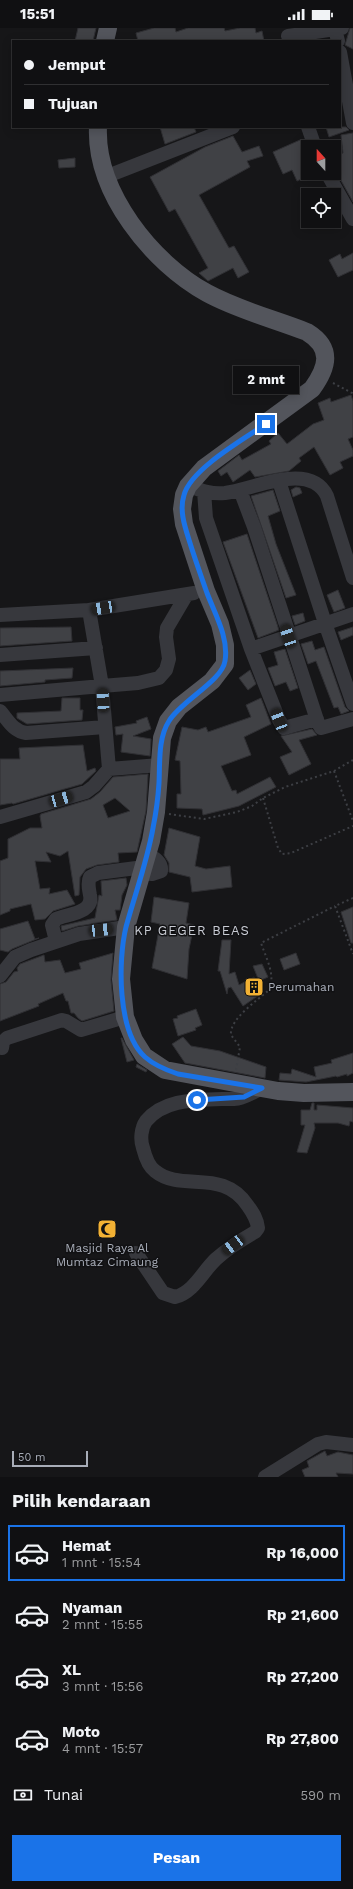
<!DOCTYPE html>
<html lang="id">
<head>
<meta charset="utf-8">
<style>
  body { margin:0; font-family:"Work Sans",sans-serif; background:#19191b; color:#f1f3f6; height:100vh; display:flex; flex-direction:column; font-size:15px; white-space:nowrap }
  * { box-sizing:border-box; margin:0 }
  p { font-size:13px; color:#9c9d9f }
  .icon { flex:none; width:22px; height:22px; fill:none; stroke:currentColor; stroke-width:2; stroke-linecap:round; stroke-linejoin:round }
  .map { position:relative; height:1449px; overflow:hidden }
  .side { display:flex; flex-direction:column; background:#101012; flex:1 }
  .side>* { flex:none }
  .hud { position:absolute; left:12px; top:12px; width:329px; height:88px; border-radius:0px; box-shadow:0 2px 10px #0003,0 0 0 1px #303032; display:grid; align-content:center; height:88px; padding:0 12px; background:#101012 }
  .needle { width:26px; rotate:339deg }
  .controls { position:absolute; left:301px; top:112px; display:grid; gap:8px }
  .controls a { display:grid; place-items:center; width:40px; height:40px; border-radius:0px; background:#101012; box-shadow:0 2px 10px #0003,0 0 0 1px #303032; font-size:20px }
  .scale { position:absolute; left:12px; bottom:10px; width:76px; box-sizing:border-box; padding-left:4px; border:2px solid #a8adb8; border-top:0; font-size:11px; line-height:14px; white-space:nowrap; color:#a8adb8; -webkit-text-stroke:3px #111113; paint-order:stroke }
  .end { position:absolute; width:18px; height:18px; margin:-9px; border:5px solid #1a73e8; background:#fff; box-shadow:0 0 0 2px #fff }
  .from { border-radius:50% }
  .bubble { position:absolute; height:28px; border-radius:0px; background:#101012; box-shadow:0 2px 10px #0003,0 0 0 1px #303032; font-size:13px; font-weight:700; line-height:28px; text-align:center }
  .car { position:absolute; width:12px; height:24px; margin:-12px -6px; border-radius:5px; box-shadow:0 0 3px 1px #0007; background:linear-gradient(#222 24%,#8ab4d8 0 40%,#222 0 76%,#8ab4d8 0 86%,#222 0) }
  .hud b { display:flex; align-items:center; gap:14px; height:38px; font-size:15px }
  .hud b+b { border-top:1px solid #303032 }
  .hud i { width:10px; height:10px; background:#f1f3f6 }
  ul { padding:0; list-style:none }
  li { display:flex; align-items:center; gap:12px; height:56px; margin:0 8px 6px; padding:0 4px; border:2px solid transparent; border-radius:0px }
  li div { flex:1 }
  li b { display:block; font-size:15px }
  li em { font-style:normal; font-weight:700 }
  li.selected { border-color:#1a73e8 }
  li>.icon { width:36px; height:36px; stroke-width:1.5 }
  h2 { padding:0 12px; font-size:18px; line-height:48px }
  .pay { display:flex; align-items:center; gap:10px; height:44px; padding:0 12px; font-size:15px }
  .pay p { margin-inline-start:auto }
  .button { display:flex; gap:8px; margin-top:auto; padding:8px 12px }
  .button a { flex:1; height:46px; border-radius:0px; background:#1a73e8; color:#fff; font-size:16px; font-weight:700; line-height:46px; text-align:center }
  .status { display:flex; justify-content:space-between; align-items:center; height:28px; padding:0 20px; background:#101012; direction:ltr }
  .status svg { height:11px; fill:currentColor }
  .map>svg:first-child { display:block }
</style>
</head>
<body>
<div class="status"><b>15:51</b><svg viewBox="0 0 49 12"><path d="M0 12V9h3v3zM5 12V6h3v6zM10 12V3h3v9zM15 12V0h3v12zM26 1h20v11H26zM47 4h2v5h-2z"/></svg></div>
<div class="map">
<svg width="353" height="1449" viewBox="0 0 353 1449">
  <rect width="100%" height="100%" fill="#161618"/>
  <!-- building -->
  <path fill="#404145" stroke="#303034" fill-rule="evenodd" d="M78,0H96L93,13H75Z
    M154,0H175L176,4L188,0H224L225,3L240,0H255L256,5L262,3L264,13H138L136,5Z
    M350,0H353V21L345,17Z
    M160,99H194L196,104L165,116Z
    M326,99H346L349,102L329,109Z
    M353,105V174L334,140V128L343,125L341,107Z
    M233,108L242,124L259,118L263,128L247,133L250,139L199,167L229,220L234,218L249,244L238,250L233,240L208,253L199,245L208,240L175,181L169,184L150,149L205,119Z
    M300,112L306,125L308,124V148L297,153L292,142L283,146L273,124Z
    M75,130V139L59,140L58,132Z
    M353,225V242L338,249L329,232L340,226L342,231Z
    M351,367L353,373V409L348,411L353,422V428L340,434L343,440L330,447L314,419L299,430L301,433L289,443L255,449L250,442L233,454L227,444L221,448L218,443L239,427L242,432L271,416L269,413L278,405L287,416L313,396L324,392L318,375L330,370L331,374Z
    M296,459L300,460L302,465L293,469L291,462Z
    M273,462L280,483L268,488L276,516L296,567L286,570L251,468Z
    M247,506L279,602L258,610L223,514Z
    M338,562L345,580L334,584L327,567Z
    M303,585L305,593L295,597L292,588Z
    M71,599L72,613L0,618V600Z
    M353,599V607L341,612L338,604Z
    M312,613L315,622L324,619L345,679L349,683L341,686L338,679L334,680L316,633L308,636L301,616Z
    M285,621L298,660L290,663L286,654L275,658L268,640L278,637L274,624Z
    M73,640L72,650L45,652V654L0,658V643Z
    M250,642L256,656L248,662L239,650Z
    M62,670H80V682H83L82,692L27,696L17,690V685L61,683Z
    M261,670L271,696L244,709L251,727L221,738L232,763L236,762L237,766L270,749L276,759L239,778L203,787L202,781L177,780V766H181L180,733L175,732L182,699L198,702L206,699L208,704L251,689L246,677Z
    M147,689L151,701L133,708L151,711L150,728L121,724L123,706L116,707L115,699L137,695L136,693Z
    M312,701L317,707L299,712L311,736L289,747L280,729L292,724L281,708Z
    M83,717L87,743L95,740L96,743L82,756L13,776L12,775L0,777V731H20L19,720Z
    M148,746L146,783L137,824L118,825L119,834L97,837L86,841L80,849L79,867L75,868L68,823L60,828L46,824L51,834L35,833L40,861L50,860L49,866L67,862L75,876L53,883L45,891L35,892L31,876L10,881V883L0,887V833L8,830V811L30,800H42L40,788L41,786L91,771L100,764L113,749ZM115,770L130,783L108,790L103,777Z
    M169,800L200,809L195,838L206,841L230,838L232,859L192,864L190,849L169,844V835L164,827Z
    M126,850L127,857L122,867L120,882H115L117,892L78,898L62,903L61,898L95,890L99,867L102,868L101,853Z
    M154,869L189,875L186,895L194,897L189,921L187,951L152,940L160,896L151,894Z
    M353,879V915H351L341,884Z
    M28,893L35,911L39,910L12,921L8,924L0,922V901Z
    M222,912H231L229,946L235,944L239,957L254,949L262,965L243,978L231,959L228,960L227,966L220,943H218Z
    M113,925L111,952L114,983L82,993L78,990L74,985H71L68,973H66L63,965L38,976L39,978L0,993V956L6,954L14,944L18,943L17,940L20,936L44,927L45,934L60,932L65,945L81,941L79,935Z
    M296,925L300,936L284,942L280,931Z
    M262,936L268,949L259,953L253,938Z
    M196,981L202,997L195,1000L196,1002L178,1008L173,991L178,990L177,988Z
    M183,1009L191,1018L220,1023L266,1039L265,1050L185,1035L172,1016Z
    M121,1010H122L134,1032L127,1034Z
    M353,1025V1045L347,1048V1046L337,1049L336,1048L306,1054L279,1052L280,1045L291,1046L292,1041L316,1049L314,1039L332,1035L331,1032Z
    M137,1036L147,1042L146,1044L136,1039Z
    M312,1075H314V1082H317V1077L353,1080V1094L350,1093L349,1098L338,1095H314L315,1100L307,1125L297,1124L305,1097H301V1082H310Z
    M325,1423L327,1428L338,1424L353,1427V1446L336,1445L338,1449H305L302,1442L309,1439L307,1433Z"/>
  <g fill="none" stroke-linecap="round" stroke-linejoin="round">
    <!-- path -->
    <path stroke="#3d3f44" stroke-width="2" stroke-dasharray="2 3" stroke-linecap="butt" d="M333,355L352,365L353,368
      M334,743L353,793
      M263,770L278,820L282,826L291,825L353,798
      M169,786L204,791L237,784L252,778L263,770L285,759L334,743L353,732
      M353,870L335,878L353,926
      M236,1042L240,1019L231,1007C229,991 258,972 269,962C276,947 266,930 261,915L335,878"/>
    <!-- minor -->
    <path stroke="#37383d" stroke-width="14" d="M335,1L338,13
      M288,8L342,0
      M340,24L353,95
      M308,99L315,119
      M327,145L353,191
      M105,149L233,99
      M279,453L325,595L353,676
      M195,460C204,464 215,466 225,465C255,461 310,433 327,468L353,550
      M240,462L254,499L318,695L321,700L353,691
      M204,463L206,490L251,621L279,692L284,700L317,691
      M89,582L102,658L109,741
      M0,587L89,582L194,565
      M251,621L353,586
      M0,627L96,620
      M0,667L102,658L138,655L159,650L166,642L169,631L166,609L167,600L187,566
      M0,683C8,692 13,703 26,705L105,699
      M0,789L86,764L94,758L109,741L160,737
      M142,845L152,846L161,843C162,834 155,830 147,826
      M56,913L52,897L56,891C68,886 94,885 90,867C89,861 87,855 90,849L98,845L144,839
      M0,948L15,929L31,922L79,906L126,899
      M2,1020L3,1014L7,1010L62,992L66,993L81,1002L125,989
      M136,1225L163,1265L175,1269C194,1264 203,1243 216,1231C228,1220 241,1212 255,1204L258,1200C257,1191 253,1185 248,1178C223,1139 182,1165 155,1143C148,1138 145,1128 143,1120C140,1112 141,1100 146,1093C164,1071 195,1072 222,1071C229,1071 237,1072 243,1069C250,1067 256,1063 262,1060
      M265,1449L318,1416L326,1414L353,1417"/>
    <!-- major -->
    <path stroke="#53555c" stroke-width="18" d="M105,13L108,0
      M98,99C95,164 152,235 207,265C238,282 274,291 307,304C333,320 328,339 312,361L204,440L188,458L184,467L182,481L184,496L206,563L220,596L225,617V636L212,653L179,679L168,693L162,710L156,784L151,813L126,899L121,951L125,989L134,1012L144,1028L165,1042L278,1063L304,1065L353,1064"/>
  </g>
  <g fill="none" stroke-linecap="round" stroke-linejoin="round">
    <!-- route -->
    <path stroke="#1a73e8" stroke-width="5" d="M197,1072L244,1069L262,1060L178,1046C166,1042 154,1037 145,1029C117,1004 118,932 126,899C135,866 147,834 153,800C156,785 158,771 159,755C160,735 158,710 169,693C181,673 222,653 225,633C229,610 215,586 207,565C201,548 195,531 190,515C185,499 179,483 184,467C191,441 244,411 266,396"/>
  </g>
  <!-- icons -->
  <defs>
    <symbol id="building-square" viewBox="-11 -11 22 22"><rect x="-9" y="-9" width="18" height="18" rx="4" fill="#f2b134" stroke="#111113"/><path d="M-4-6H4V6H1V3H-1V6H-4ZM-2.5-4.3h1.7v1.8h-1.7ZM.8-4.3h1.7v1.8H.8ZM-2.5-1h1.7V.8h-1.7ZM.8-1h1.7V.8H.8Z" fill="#111"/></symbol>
    <symbol id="mosque-square" viewBox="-11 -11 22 22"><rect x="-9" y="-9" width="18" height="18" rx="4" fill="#f2b134" stroke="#111113"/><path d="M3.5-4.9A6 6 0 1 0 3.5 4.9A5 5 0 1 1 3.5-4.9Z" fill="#111"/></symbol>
  </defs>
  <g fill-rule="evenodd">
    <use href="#building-square" x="243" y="948" width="22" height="22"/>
    <use href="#mosque-square" x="96" y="1190" width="22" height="22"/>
  </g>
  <g text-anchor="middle" stroke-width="3" stroke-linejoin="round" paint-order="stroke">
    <!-- poi labels -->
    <g font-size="12" fill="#a8adb8" stroke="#111113" text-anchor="start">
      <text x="268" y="963">Perumahan</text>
      <text x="107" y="1224" text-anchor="middle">Masjid Raya Al<tspan x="107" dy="14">Mumtaz Cimaung</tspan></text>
    </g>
    <!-- neighbourhood labels -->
    <g font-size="13" letter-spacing="1" fill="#c9ccd4" stroke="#111113">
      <text x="192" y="907">KP GEGER BEAS</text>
    </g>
  </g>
</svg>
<div class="controls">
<a><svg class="needle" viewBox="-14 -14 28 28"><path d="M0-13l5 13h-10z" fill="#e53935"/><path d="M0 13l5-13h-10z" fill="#9c9d9f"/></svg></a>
<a><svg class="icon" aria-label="locate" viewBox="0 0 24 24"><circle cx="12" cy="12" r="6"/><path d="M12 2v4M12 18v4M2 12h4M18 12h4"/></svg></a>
</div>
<div class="scale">50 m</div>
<i class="end from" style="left:197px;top:1072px"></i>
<i class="end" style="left:266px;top:396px"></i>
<div class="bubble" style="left:233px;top:338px;width:66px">2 mnt</div>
<i class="car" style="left:103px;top:580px;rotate:261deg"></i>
<i class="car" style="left:288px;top:608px;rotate:342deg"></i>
<i class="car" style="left:103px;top:672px;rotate:357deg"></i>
<i class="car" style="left:279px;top:692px;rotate:339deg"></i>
<i class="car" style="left:61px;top:771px;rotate:74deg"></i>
<i class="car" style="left:101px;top:902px;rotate:84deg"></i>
<i class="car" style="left:233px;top:1217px;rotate:233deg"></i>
<div class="hud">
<b><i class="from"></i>Jemput</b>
<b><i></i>Tujuan</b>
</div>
</div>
<section class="side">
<h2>Pilih kendaraan</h2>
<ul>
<li class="selected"><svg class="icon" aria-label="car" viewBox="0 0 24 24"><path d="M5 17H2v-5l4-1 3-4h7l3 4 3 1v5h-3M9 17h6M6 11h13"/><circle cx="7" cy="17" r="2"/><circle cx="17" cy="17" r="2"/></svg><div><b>Hemat</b><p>1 mnt · 15:54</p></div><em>Rp 16,000</em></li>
<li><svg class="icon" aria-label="car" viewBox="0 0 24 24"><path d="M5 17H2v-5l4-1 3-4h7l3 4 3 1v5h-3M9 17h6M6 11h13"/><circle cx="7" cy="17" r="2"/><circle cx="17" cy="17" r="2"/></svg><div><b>Nyaman</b><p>2 mnt · 15:55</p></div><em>Rp 21,600</em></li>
<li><svg class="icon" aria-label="car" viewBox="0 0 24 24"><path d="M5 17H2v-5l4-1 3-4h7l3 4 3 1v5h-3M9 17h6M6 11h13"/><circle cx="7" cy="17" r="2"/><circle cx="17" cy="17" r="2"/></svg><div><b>XL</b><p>3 mnt · 15:56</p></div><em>Rp 27,200</em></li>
<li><svg class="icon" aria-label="car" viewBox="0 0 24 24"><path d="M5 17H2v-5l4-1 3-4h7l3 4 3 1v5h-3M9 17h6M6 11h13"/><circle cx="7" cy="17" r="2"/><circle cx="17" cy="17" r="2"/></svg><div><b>Moto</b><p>4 mnt · 15:57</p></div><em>Rp 27,800</em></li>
</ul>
<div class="pay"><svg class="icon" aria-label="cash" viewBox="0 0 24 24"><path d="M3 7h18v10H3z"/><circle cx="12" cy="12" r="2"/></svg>Tunai<p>590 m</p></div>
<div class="button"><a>Pesan</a></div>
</section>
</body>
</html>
